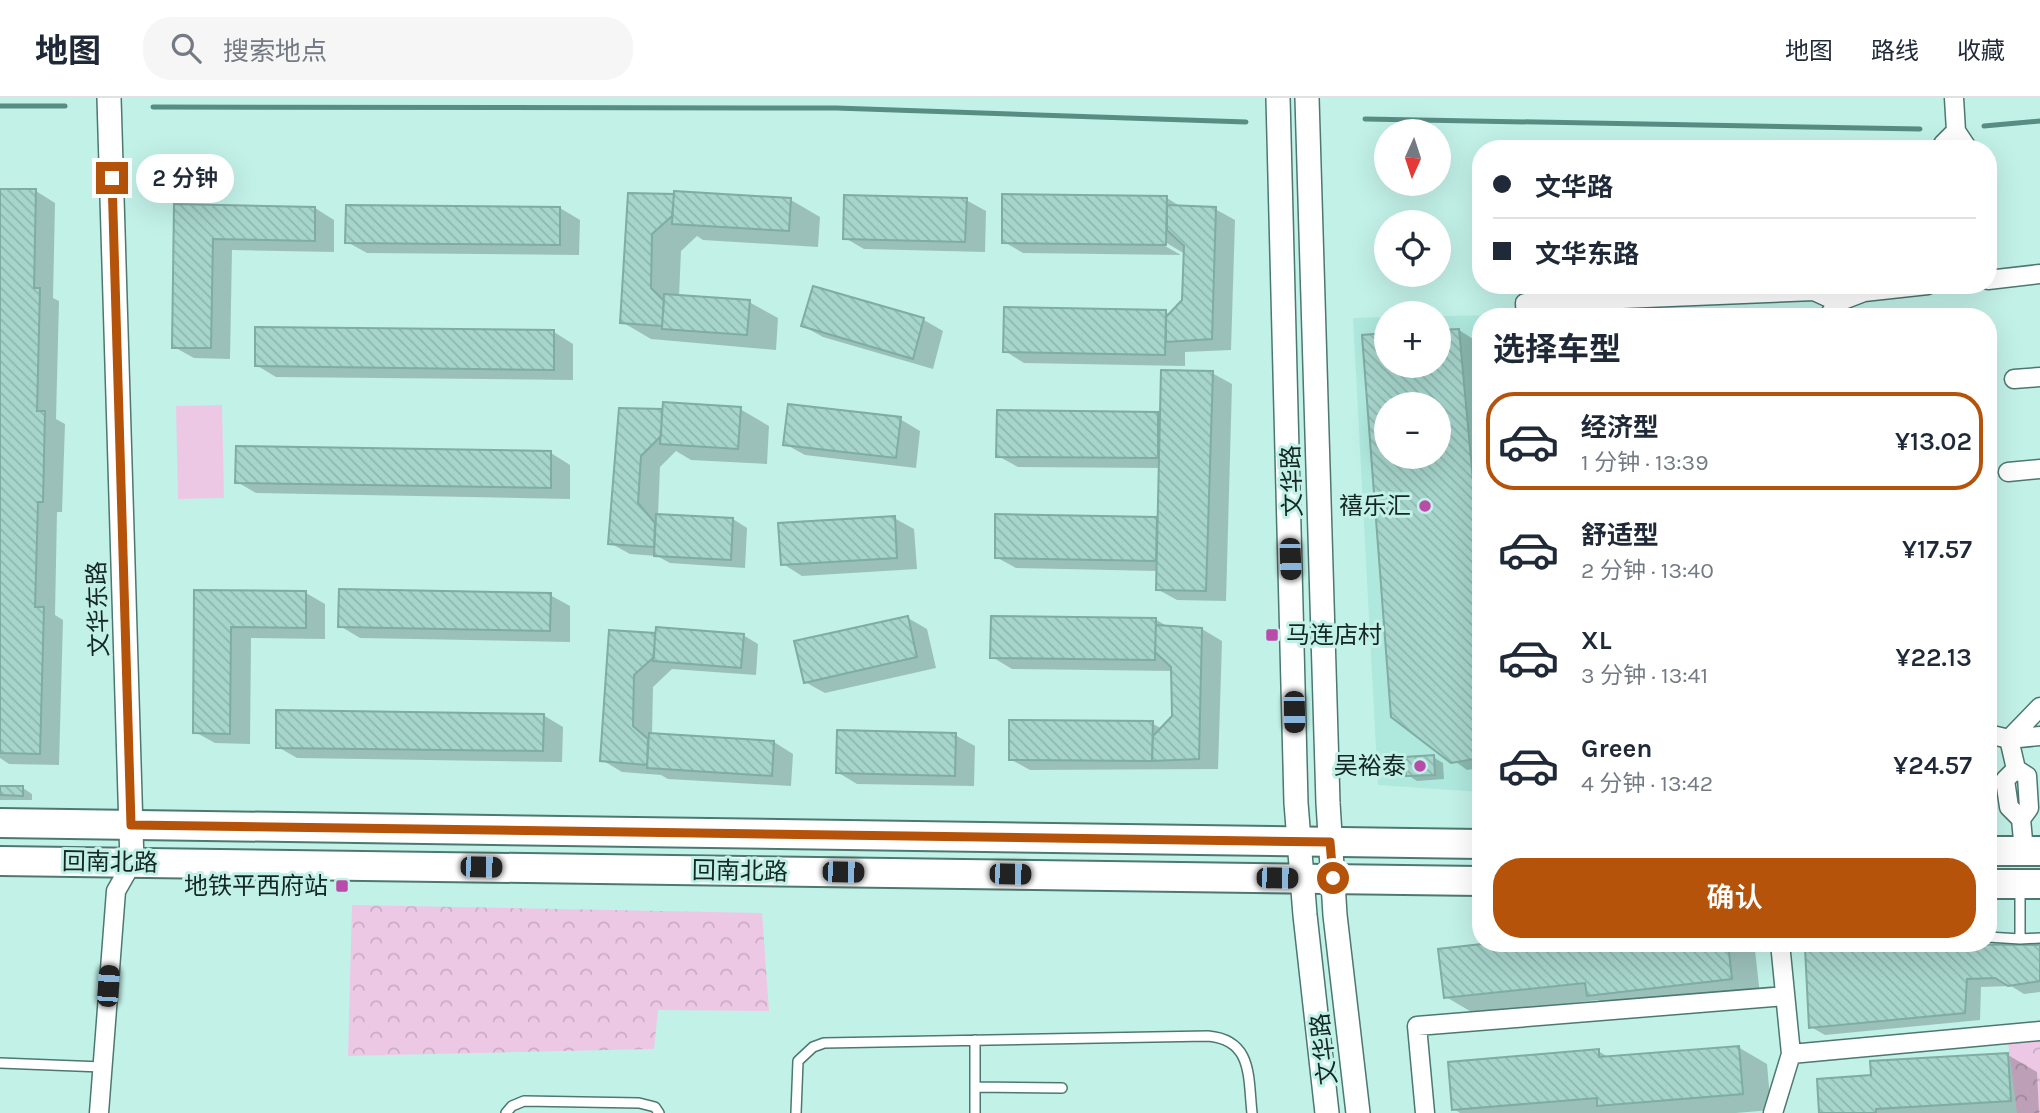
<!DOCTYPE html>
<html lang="zh">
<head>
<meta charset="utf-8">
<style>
  body { margin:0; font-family:Karla,"Noto Sans SC",sans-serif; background:#f6f6f7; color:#1f2937; height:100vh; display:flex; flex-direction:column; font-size:26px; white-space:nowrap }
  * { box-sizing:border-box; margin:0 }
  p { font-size:23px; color:#747a83 }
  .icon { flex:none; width:38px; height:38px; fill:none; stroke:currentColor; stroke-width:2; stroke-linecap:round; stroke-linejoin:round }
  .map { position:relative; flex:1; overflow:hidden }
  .panel { position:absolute; left:1472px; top:210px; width:525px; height:644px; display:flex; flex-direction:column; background:#fff; border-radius:28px; box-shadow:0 7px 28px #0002 }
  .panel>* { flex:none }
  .guide { position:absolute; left:1472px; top:42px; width:525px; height:154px; border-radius:28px; box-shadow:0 7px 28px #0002; display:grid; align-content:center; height:154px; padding:0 21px; background:#fff }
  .needle { width:46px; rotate:183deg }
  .tools { position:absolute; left:1374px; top:21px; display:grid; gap:14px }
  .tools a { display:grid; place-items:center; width:77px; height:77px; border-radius:50%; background:#fff; box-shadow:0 7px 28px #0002; font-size:35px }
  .end { position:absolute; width:32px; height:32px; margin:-16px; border:9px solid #b45309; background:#fff; box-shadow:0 0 0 4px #fff }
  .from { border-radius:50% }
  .bubble { position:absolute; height:49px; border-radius:24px; background:#fff; box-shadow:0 7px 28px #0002; font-size:23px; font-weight:600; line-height:49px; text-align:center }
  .car { position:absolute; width:21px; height:42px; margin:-21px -10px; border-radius:9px; box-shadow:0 0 5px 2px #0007; background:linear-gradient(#222 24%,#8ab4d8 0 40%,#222 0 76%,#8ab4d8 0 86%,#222 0) }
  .guide b { display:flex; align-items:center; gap:24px; height:66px; font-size:26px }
  .guide b+b { border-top:2px solid #e0e1e3 }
  .guide i { width:18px; height:18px; background:#1f2937 }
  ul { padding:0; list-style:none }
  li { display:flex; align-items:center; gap:21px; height:98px; margin:0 14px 10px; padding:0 7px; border:4px solid transparent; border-radius:28px }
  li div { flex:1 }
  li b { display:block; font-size:26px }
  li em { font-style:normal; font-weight:600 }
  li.selected { border-color:#b45309 }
  li>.icon { width:63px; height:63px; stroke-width:1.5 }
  h2 { padding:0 21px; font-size:32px; line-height:84px }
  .button { display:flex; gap:14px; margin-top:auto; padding:14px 21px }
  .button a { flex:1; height:80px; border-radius:28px; background:#b45309; color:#fff; font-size:28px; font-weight:600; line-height:80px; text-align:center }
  header { display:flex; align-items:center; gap:42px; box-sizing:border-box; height:98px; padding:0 35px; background:#fff; border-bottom:2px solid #e0e1e3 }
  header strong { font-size:33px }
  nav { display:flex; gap:38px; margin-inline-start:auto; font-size:24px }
  .search { width:490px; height:63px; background:#f6f6f7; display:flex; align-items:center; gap:18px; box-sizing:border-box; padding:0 24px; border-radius:28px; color:#747a83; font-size:26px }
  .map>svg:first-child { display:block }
</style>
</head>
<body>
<header>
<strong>地图</strong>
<div class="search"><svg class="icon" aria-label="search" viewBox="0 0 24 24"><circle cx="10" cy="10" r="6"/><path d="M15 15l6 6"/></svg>搜索地点</div>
<nav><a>地图</a><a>路线</a><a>收藏</a></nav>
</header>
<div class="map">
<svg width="2040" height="1015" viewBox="0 0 2040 1015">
  <defs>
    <pattern id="forest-crowns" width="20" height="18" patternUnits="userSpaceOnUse" patternTransform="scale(1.75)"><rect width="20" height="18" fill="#edc8e5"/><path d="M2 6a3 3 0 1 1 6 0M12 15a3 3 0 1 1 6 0" fill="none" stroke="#caacc4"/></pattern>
    <pattern id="building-back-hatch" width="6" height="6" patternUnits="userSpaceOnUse" patternTransform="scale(1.75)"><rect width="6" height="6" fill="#a6d5cc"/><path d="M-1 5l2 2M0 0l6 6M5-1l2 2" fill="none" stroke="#8eb7af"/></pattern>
  </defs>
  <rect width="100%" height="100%" fill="#c2f1e8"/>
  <!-- built -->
  <path fill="#afe8dd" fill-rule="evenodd" d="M1513,217L1480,219V694L1378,687L1353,220L1386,219V268H1438L1439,218ZM1386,306H1438V359H1386Z"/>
  <!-- forest -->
  <path fill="url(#forest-crowns)" d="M352,807L762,815L769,913L658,912L654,951L348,958Z
    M2040,941V1015H2017L2008,944Z"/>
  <!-- pitch -->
  <path fill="#edc8e5" d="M222,307L224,400L178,401L176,308Z"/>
  <!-- shadow -->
  <path fill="#0003" fill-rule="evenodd" d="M0,92L36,93L55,105L53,200L59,203L56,321L65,326L62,414H57L55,517L63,522L59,667L9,666L0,660Z
    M630,97L791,102L820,119L818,149L703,142L697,138L681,153L679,199L749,204L778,220L776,252L651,241L622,224Z
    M1167,100L1183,110L1215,111L1235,122L1231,252L1185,254V268L1024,265L1005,253L1166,214L1170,217L1183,203L1185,156L1160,141L1158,144L1181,157L1023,155L1004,144Z
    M966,102L986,113L985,154L864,151L845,140Z
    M176,108L315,110L334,122V154L232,152L230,261L194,260L174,249Z
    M560,110L580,122L579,157L367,155L347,144Z
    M814,190L924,222L943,233L933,271L823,239L803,228Z
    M1459,232L1473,241L1480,317V670L1467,672L1392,618L1364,238L1386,237V268H1438ZM1386,306H1438V359H1386Z
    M554,234L573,246V282L276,279L256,267Z
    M1162,274L1212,275L1232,286L1226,503L1177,502L1157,491V473L1016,470L996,459L997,418L1158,421L1159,370L1018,369L998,358V314L1160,316Z
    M621,311H740L769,328L767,366L691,362L676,353L660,369L658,417L733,421L747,430L745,470L670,465L657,458L630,456L610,445Z
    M900,321L920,333L916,370L805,357L785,346Z
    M551,355L570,367V401L256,395L237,384Z
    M894,420L914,431L917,471L802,478L783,466Z
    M196,494L306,495L325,506V541L251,540L250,646L215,645L195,634Z
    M550,497L570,508V544L360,540L340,528Z
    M908,520L927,531L936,570L825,595L805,584Z
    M1155,521L1170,530L1202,531L1222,543L1218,671L1030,672L1010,661L1152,625L1162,631L1174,619L1173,573L1012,571L992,559Z
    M610,534L657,539L743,537L758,546L756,577L672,571L653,589L652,637L774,644L793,656L791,688L668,681L661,677L622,674L602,662Z
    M543,617L563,629L562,664L297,660L278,649Z
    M955,637L975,648L974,688L857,686L837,674Z
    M1433,659L1443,665L1444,681L1417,683L1408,677Z
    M0,690H23L32,696V702H0Z
    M1507,845H1601L1607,849L1637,845H1744L1755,852L1760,897L1617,913L1598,902L1475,916L1446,899Z
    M1833,845L2040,848V894L2024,896L2011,888L1981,889L1980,922L1825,937L1811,929Z
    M1738,949L1767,966L1771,1012L1736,1015H1460L1454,1011L1598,953L1610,960Z
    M2008,957L2037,974L2039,1015H1821L1873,979Z"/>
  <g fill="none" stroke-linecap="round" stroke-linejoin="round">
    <!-- stream -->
    <path stroke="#588d84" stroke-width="5" d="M0,8H65
      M153,9L836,10L1246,24
      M1365,21L1920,31
      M1984,28L2040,23"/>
  </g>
  <!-- building -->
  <path fill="url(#building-back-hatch)" stroke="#7faca3" stroke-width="2" fill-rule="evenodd" d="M0,91H36L34,190H40L37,313H45L43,404H38L35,509H44L40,656L0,655Z
    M674,93L791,100L789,133L672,126Z
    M628,95L674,96L672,118L652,136L651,190L664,203L662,228L620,225Z
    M1002,96L1167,98L1166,147L1002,145Z
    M844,97L967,100L965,144L843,141Z
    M174,106L315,109V143L213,141L211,250H172Z
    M346,107L560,109V147L345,145Z
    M1167,107L1216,109L1212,241L1166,244V219L1182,202L1184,148L1167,132Z
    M813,188L924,220L913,261L801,228Z
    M664,196L750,202L747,237L662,231Z
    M1004,209L1166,212L1165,257L1003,254Z
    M255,229L554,232V272L255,268Z
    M1459,231L1480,458V660L1451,665L1391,619L1362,237L1386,235V268H1438V232ZM1386,306H1438V359H1386Z
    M1161,272L1213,273L1206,493L1156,492Z
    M663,304L741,309L738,351L660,346Z
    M788,306L901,319L896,360L783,347Z
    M619,310L662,311L661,338L641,358L638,405L655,425L654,449L608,446Z
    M997,312L1158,314V360L996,359Z
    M236,348L551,353V390L235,385Z
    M656,416L733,420L731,462L654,458Z
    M995,416L1157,419L1156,463L995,460Z
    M895,418L897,460L781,467L778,425Z
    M339,491L551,495L550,533L338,529Z
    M194,492L306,493V530L231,529L230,636L193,635Z
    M908,518L917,559L804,585L794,543Z
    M991,518L1156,520L1155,562L990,560Z
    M1156,527L1202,530L1199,661L1152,663L1153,638L1172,618L1171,569L1155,554Z
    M656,529L744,536L741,570L653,563Z
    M609,532L655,535L654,559L634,577L633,628L648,641L647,667L600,663Z
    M276,612L544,616L543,653L276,650Z
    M1009,622L1153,623L1152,663L1009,662Z
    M837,632L956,635L955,678L836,675Z
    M649,635L774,643L772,678L647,670Z
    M1434,657L1435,677L1406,678L1405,659Z
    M0,688H23V698L0,697Z
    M1491,845H1587L1588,849L1621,845H1728L1732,881L1587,898L1585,885L1444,900L1438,851Z
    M1831,845L2040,847V883L2008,888L1995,880L1967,881L1965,915L1809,930L1805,850L1831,849Z
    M1739,948L1743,996L1597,1008V1000L1452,1012L1448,964L1599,951V959Z
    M2008,955L2011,1003L1876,1011V1015H1819L1817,981L1871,977L1870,963Z"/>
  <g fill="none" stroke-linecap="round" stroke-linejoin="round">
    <defs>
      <path id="service" d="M1988,839L2020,841V788
        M2020,841L2040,840
        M975,942V1015
        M0,965L102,969
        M975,989L1062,990
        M506,1015L512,1008L524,1003L639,1005L655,1009L659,1015
        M796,1015L798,963L813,949L824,945L1208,938C1253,942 1248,979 1252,1015"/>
      <path id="minor" d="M1954,0L1956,33L1968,51
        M1943,51V46L1956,33
        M1988,182L2040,176
        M1526,219L1525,205L1814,193L1838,204
        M1828,219L1838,204L1864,194L1928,187
        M2014,281L2040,279
        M2008,374L2040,371
        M1988,636L2009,641L2040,638
        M2016,671L2005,682L2009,709L2021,721L2024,753
        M2021,721L2029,710L2027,678L2016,671L2009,641L2040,609
        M1791,956L2040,933
        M99,1015L116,793L132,765
        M1425,1015L1417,928L1785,898
        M1773,1015L1791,956L1780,845"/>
      <path id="tertiary" d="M109,0L132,765
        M1278,0L1296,705L1305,817L1327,1015
        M1307,0L1328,705L1335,817L1358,1015"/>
      <path id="primary" d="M0,725L1480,746
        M1988,753H2040
        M0,763L1480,783
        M1988,786H2040"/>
    </defs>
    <!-- service casing -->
    <use href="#service" stroke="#4c7870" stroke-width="12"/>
    <!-- minor casing -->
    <use href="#minor" stroke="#4c7870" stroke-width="21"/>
    <!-- tertiary casing -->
    <use href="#tertiary" stroke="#4c7870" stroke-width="26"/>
    <!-- primary casing -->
    <use href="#primary" stroke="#4c7870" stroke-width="32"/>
    <!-- service -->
    <use href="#service" stroke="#fff" stroke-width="9"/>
    <!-- minor -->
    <use href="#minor" stroke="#fff" stroke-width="18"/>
    <!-- tertiary -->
    <use href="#tertiary" stroke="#fff" stroke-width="23"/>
    <!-- primary -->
    <use href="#primary" stroke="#fff" stroke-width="28"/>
  </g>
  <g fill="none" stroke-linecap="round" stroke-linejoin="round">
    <!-- route -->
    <path stroke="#b45309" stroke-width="9" d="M112,80L131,727L1330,744L1333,780"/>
  </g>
  <!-- markers -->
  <g fill="#b94ba9" stroke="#c2f1e8" stroke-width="2.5">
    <circle cx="1425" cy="408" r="7"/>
    <rect x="1265" y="530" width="14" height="14" rx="3.5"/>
    <circle cx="1420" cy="668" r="7"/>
    <rect x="335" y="781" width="14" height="14" rx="3.5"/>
  </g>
  <g text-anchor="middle" stroke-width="6" stroke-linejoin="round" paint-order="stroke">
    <!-- street labels -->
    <g font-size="24" fill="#152724" stroke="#c2f1e8">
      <text transform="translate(1292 383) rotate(-92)" y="8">文华路</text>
      <text transform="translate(98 511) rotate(-92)" y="8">文华东路</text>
      <text transform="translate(110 764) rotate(1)" y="8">回南北路</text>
      <text transform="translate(740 773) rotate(1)" y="8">回南北路</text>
      <text transform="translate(1324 951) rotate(-97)" y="8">文华路</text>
    </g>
    <!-- poi labels -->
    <g font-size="24" fill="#152724" stroke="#c2f1e8" text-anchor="end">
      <text x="1411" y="416">禧乐汇</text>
      <text x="1286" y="545" text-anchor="start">马连店村</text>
      <text x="1406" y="676">吴裕泰</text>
      <text x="328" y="796">地铁平西府站</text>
    </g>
  </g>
</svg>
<div class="tools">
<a><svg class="needle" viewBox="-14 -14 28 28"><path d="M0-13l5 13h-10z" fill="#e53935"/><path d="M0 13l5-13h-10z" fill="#747a83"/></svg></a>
<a><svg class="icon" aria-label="locate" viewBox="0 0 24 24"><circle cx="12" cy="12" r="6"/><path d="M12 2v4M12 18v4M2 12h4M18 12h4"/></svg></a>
<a>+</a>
<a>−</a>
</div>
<i class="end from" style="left:1333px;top:780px"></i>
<i class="end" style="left:112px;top:80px"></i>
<div class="bubble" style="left:136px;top:56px;width:98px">2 分钟</div>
<i class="car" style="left:1290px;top:461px;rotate:178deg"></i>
<i class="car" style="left:1294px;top:614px;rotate:179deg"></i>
<i class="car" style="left:481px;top:769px;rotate:91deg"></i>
<i class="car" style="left:843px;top:774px;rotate:91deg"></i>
<i class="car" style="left:1010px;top:776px;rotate:91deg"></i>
<i class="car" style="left:1277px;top:780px;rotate:91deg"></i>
<i class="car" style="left:108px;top:888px;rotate:4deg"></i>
<div class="guide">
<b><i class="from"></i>文华路</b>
<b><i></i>文华东路</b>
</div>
<section class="panel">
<h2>选择车型</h2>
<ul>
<li class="selected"><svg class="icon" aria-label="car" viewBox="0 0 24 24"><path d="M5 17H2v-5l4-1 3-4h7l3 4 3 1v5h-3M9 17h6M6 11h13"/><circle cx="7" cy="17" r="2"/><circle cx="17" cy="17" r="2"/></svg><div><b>经济型</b><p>1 分钟 · 13:39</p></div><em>¥13.02</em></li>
<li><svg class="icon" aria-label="car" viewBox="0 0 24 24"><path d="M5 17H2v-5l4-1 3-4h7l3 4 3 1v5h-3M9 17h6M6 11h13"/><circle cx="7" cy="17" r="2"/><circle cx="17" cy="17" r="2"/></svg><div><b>舒适型</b><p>2 分钟 · 13:40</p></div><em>¥17.57</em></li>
<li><svg class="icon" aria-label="car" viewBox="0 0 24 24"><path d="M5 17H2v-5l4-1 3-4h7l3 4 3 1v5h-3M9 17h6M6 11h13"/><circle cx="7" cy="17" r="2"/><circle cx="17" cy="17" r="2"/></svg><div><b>XL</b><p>3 分钟 · 13:41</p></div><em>¥22.13</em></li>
<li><svg class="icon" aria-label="car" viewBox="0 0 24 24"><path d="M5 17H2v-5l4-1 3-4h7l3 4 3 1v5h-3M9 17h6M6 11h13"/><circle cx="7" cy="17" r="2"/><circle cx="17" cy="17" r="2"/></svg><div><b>Green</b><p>4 分钟 · 13:42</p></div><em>¥24.57</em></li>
</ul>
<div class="button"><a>确认</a></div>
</section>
</div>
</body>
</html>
